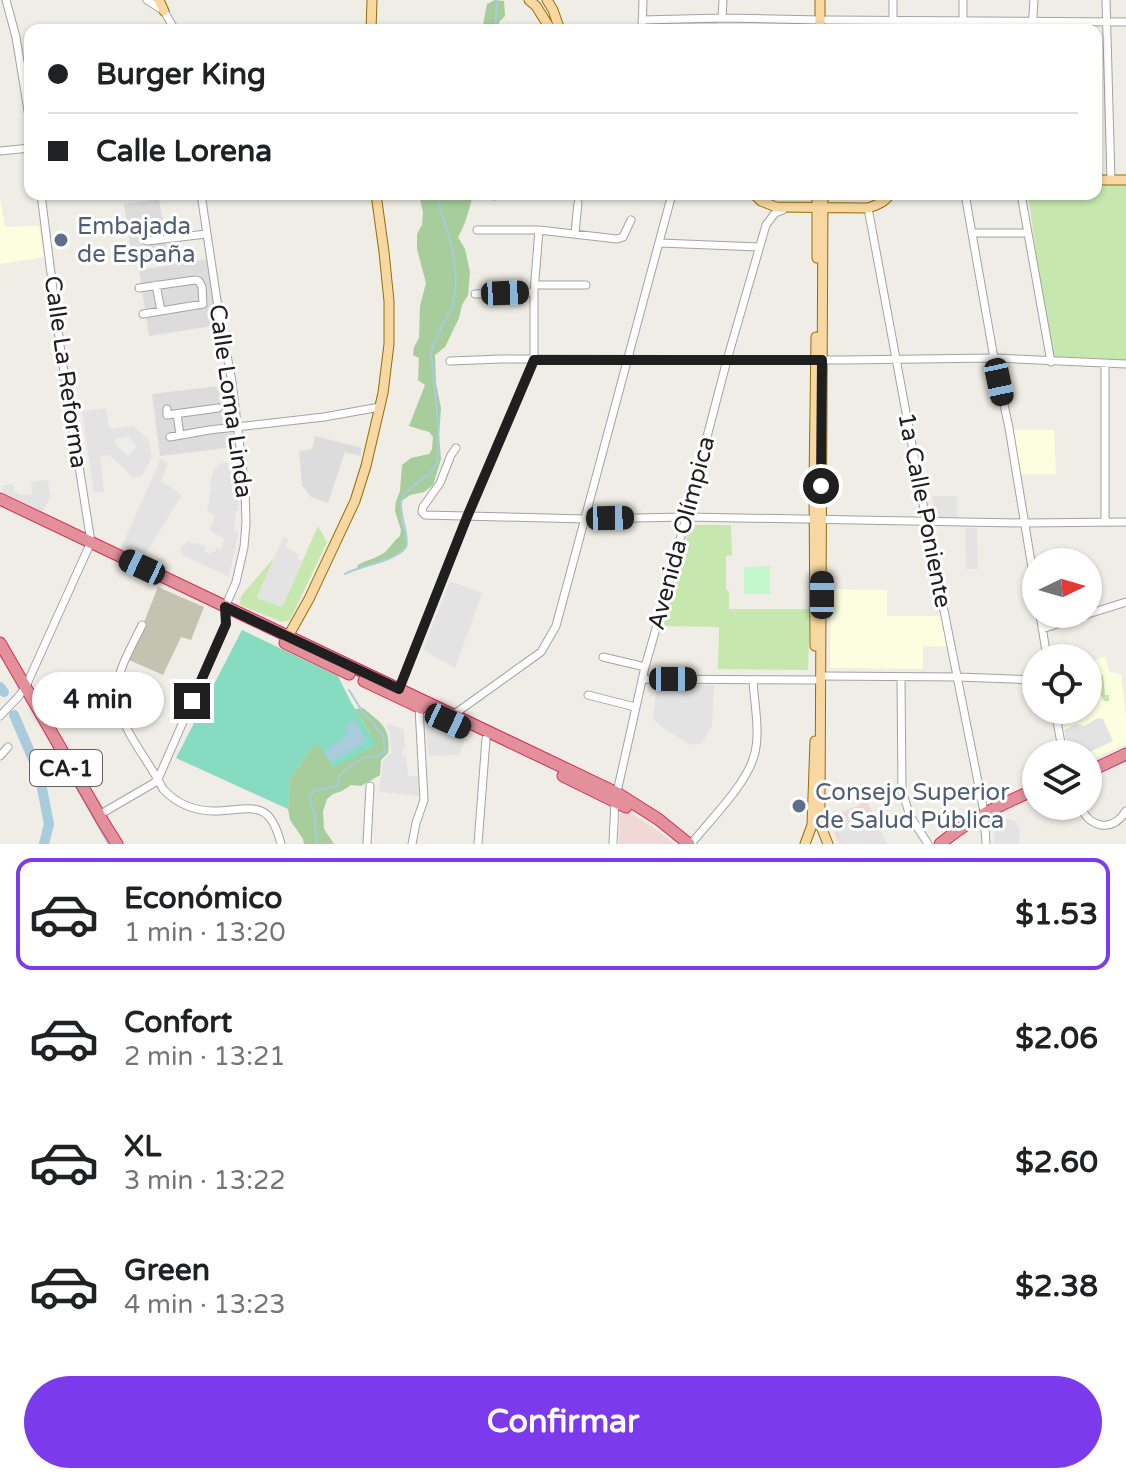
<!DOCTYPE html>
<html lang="es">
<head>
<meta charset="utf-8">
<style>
  body { margin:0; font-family:"Varela Round",sans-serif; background:#f6f6f6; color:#202124; height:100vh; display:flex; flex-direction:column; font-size:30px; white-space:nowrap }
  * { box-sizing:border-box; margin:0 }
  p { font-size:26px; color:#757577 }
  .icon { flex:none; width:44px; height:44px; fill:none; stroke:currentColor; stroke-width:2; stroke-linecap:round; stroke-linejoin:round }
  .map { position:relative; height:844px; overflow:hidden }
  .side { display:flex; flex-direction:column; background:#fff; flex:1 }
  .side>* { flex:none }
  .banner { position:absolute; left:24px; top:24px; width:1078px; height:176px; border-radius:16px; box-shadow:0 2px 6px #0004; display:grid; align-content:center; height:176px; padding:0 24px; background:#fff }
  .needle { width:52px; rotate:85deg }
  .tools { position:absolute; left:1022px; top:548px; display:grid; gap:16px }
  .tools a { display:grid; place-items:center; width:80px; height:80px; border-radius:50%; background:#fff; box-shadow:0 2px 6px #0004; font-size:40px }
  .end { position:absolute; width:36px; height:36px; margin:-18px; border:10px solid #1f1f1f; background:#fff; box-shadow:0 0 0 4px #fff }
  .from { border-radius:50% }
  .bubble { position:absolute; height:56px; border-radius:28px; background:#fff; box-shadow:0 2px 6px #0004; font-size:26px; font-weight:700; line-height:56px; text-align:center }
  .car { position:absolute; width:24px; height:48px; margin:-24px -12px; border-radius:10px; box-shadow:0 0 6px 2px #0007; background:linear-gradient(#222 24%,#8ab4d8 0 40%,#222 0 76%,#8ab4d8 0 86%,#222 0) }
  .banner b { display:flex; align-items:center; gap:28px; height:76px; font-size:30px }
  .banner b+b { border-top:2px solid #e0e0e0 }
  .banner i { width:20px; height:20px; background:#202124 }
  ul { padding:14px 0 0; list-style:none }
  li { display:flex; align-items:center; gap:24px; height:112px; margin:0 16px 12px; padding:0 8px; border:4px solid transparent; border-radius:16px }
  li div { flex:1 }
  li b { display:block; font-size:30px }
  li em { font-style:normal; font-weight:700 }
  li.on { border-color:#7c3aed }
  li>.icon { width:72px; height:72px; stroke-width:1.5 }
  .button { display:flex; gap:16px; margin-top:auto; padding:16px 24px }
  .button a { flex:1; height:92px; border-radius:48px; background:#7c3aed; color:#fff; font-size:32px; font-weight:700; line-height:92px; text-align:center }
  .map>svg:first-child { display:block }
</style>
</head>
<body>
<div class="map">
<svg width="1126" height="844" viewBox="0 0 1126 844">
  <rect width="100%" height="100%" fill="#efede5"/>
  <!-- residential -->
  <path fill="#dddcdc" d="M639,20L715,22L728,30H639Z
    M159,199L169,261L133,266L124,204Z
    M207,259L218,325L149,336L139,270Z
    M227,385L235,447L160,456L152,394Z
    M315,436L362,448L360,456L345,452L328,503L311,497L302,485L299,451L312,449Z"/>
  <!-- commercial -->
  <path fill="#efd8d5" d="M867,801L881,831L853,844H839L828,819Z
    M625,809L658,831L675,844H619L620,813Z"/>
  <!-- education -->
  <path fill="#fcfee0" d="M0,199L5,227L39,226L44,257L0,264Z
    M1011,430H1054L1056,474H1018Z
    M831,589L887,590V616H943L950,647L923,646V669L830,668Z
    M1105,656L1110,672L1121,674L1126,717V744L1088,761V754H1067L1059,710H1088V664Z"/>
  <!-- construction -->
  <path fill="#c2c3b1" d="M158,587L204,607L191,640L181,637L163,675L129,660Z"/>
  <!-- grass -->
  <path fill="#c6e7ad" d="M1096,182H1126V364L1051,362L1028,194H1096Z
    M690,525H731L732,555L726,556V589L729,592V609H810L808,670L718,669L719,627L663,626Z
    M318,526L327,542L290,620L282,622L240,605L241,596L274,558L257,597L282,607Z
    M1103,675L1105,695H1109V701H1104L1100,693H1097L1094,687L1088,689V681Z"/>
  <!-- forest -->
  <path fill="#a7cd9c" d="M495,0L504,1L505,16L499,22V30H482L487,4Z
    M419,194H473C470,207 465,226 458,237L465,249L470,272L468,295L462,305L459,318L445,347L435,355L436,383L441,408L439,436L441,459L433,485L424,492L410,495L400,502L402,521L407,540L406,547L395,556L357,569L358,565C366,560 378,558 385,552C391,547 394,540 400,536L401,530L395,511L396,501L400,491L402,465L411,458L429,454L432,449L433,437L429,432L409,426L425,385L418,380L419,358L413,355L414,347L419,338L420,306L426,283L417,249V234L422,225L423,213Z
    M363,708C381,723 391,727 388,753L381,760L380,775L361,786L351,785L342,791L333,794L327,799L323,811L324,829L334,844H304L303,839L290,820L288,809L290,779L312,746H319L370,733L355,709Z"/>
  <!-- park -->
  <path fill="#c4f7cc" d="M770,566V594H744V567Z"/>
  <!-- pitch -->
  <path fill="#87dbc0" d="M242,630L338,676L351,702L377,745L333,768L319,746H312L290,779L288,809L176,758Z"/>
  <!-- parking -->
  <path fill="#e3e3e3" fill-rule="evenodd" d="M106,408L109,429L133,426L149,440L152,457L142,476L133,477L109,455L100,456L104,492L94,493L82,411ZM128,437L137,446L128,456L115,444L116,439Z
    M161,458L168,464L161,481L182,495L146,553L121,548Z
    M228,463V468H233L234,476H237L239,510L236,511L234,531H238V535L229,577L181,554L180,549L182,545L185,546L187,541L195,545L197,542L206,547L204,551L210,554L212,551L215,552L216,548L221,550L224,539L210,530L215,515L207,511L211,488L209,487L214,468H218L217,464Z
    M48,480L50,497L43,512L3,493L2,486L13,484L14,492H18L19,495L32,494L31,482Z
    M932,496H957V517H936Z
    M965,528H977L978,569H966Z
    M283,537L288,539L286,548L299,554L297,559L303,561L282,607L257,598Z
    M450,581L482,593L455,668L423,650Z
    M663,684L714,685L712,725L702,743L690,745L662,727L653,719L656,691L662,689Z
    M427,714L468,732L459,755L429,756L425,717Z
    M1098,718L1103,719L1113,741L1086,754H1068L1064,730L1077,724L1084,726Z
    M389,724L404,730L405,750H402V756H406L408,776H421L422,796L379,792L383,761L391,753L390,733L386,726Z
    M863,812L871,835L881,831L887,844H843L835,826Z
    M1007,819L1015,821L1018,824L1020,829L1019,844H994L995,826L1000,821Z"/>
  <!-- water -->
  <path fill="#a8ccdb" d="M354,720L367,741L331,763L324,751L348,735L344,727Z"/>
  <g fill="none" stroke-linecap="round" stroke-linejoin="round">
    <!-- stream -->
    <path stroke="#a8ccdb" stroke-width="2" d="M495,30L497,0
      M345,574C359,566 397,561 406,547C410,539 400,515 401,504C402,486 429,481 436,464C443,444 433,377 431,353C434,336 446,323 452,306C463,272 447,227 435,194
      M46,734L108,843
      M317,844L315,817L309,796L314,791L337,786L340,775L346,769L364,758L377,756L385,752L383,735L362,711L349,690"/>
    <!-- river -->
    <path stroke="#a8ccdb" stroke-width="10" d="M0,687L4,692
      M14,715L39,773L49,824L44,844"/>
    <defs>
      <path id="minor" d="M6,0L16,37L30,123
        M147,0L164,11L175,30
        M1106,0L1111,180
        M722,18L723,0
        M642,20L722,18L820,20
        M826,20L1126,22
        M642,30L643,0
        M893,30V0
        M963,30V0
        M1032,30L1034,0
        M0,151L30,148
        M492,194L494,196
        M965,194L994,358L1009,428L1036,592
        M1021,194L1051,362
        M868,208L926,520L984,812L986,844
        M477,230H539L617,239L623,237L631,220
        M575,233L578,203
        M972,233H1028
        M147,241L206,234
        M660,243L759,247
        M156,285L161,311
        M535,285H586
        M139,288L195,280L199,281L202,287L203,304L143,314
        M475,294L534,292
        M450,361L501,359L843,360L994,358L1126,364
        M167,409V415L218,408
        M177,414L180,435
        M170,437L209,430L324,417L380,407
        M456,448L451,455L440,483L423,507L422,512L425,515L585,519L686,517L1024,523L1126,522
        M1105,522V364
        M1040,614L1047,658
        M1088,614L1126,602
        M142,625C135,640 126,655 121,670C105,717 144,750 163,789C176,803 194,811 213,811C250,811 269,796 281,844
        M1042,629L1088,614
        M603,657L645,667
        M821,676L958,677L1036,680
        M901,678L902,791L910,816L928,844
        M642,679L816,680
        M399,689L467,517L534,360V292L539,230
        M588,695L635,707
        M1055,710L1063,754
        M453,715L541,652L556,626L672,194
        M0,716L19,696L26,686L91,542L61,353L41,194
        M0,756L8,747
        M1080,806C1090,828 1112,833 1126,811
        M99,815L154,783L158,779L226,624L225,607L236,582L244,547L246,523L245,489L232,382L218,307L201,194
        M367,844L370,786
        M412,844L416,823L424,800L419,707
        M478,844L486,739
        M613,844L615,801L645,667L667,590L727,360L766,225L775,213L783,210
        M691,844C710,820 746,785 754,756C761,733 754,703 753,680"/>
      <path id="major" d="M159,0L164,11
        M529,0L536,6L551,30
        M547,0L553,10L560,30
        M371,30L372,0
        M820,30V0
        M1096,180H1126
        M754,194L761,201L776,207L868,208C877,205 885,202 890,194
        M817,194V258
        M823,194L820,810V824L828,844
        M286,640L309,599L355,501L366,466L383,393L389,344V301L384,252L376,194
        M815,646L814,485L816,337
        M805,844L812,825L815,741"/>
      <path id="highway" d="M0,499L617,793L658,819L689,844
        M0,643L105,825L117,844
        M285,643L349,674
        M364,681L421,708
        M1088,772L1126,754
        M563,776L626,807
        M940,844C970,819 1000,805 1036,789"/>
    </defs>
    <!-- minor casing -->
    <use href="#minor" stroke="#a3a3a3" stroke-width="9"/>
    <!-- major casing -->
    <use href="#major" stroke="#936e06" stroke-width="11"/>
    <!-- highway casing -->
    <use href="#highway" stroke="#d42c5b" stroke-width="13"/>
    <!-- minor -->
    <use href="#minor" stroke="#fff" stroke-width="7"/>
    <!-- major -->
    <use href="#major" stroke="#f8d8a2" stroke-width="9"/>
    <!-- highway -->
    <use href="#highway" stroke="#e3909b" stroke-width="11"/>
  </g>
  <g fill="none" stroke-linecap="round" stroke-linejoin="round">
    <!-- route -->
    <path stroke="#1f1f1f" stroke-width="10" d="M192,701L226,624L225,607L399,689L467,517L534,360H822L821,486"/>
  </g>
  <!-- markers -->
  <g fill="#5c6f8a" stroke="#fff" stroke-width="3">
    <circle cx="61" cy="240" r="8"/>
    <circle cx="799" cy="806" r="8"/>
  </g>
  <g text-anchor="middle" stroke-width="6" stroke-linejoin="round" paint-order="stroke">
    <!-- shield labels -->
    <rect fill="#fff" stroke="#626262" stroke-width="2" x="30" y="750" width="72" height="36" rx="6"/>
    <g font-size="22" font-weight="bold" fill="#1f1f1f">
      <text x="66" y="776">CA-1</text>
    </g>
    <!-- service labels -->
    <g font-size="24" fill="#4e5e75" stroke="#fff" text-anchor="start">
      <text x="77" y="234">Embajada<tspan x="77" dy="28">de España</tspan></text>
      <text x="815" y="800">Consejo Superior<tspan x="815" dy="28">de Salud Pública</tspan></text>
    </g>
    <!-- street labels -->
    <g font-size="24" fill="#1f1f1f" stroke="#fff">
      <text transform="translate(66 372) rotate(82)" y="8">Calle La Reforma</text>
      <text transform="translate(231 401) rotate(82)" y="8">Calle Loma Linda</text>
      <text transform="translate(925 510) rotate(79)" y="8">1a Calle Poniente</text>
      <text transform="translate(681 533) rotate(-75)" y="8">Avenida Olímpica</text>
    </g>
  </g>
</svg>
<div class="tools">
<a><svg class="needle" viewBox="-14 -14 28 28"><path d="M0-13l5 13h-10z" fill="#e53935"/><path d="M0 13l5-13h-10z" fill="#757577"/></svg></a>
<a><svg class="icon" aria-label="locate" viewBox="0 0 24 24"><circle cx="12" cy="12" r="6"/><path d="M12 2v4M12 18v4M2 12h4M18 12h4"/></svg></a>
<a><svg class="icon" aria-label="layers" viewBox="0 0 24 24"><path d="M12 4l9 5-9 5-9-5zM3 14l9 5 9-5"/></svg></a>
</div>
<i class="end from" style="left:821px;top:486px"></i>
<i class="end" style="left:192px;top:701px"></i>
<div class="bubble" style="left:32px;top:672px;width:132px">4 min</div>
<i class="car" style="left:505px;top:293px;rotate:88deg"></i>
<i class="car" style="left:999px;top:382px;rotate:168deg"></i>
<i class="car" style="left:610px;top:518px;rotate:89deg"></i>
<i class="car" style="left:142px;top:567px;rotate:295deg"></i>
<i class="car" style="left:822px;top:595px;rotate:0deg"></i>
<i class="car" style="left:673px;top:679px;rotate:90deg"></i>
<i class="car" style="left:448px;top:721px;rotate:115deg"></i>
<div class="banner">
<b><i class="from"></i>Burger King</b>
<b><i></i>Calle Lorena</b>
</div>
</div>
<section class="side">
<ul>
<li class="on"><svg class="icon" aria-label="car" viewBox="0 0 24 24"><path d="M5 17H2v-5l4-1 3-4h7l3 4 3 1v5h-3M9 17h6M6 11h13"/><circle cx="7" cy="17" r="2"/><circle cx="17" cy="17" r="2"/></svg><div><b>Económico</b><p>1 min · 13:20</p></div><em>$1.53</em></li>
<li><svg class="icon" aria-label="car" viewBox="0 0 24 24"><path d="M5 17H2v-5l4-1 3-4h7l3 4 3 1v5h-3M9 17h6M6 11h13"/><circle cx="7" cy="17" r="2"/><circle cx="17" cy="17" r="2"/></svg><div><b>Confort</b><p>2 min · 13:21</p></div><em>$2.06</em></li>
<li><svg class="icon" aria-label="car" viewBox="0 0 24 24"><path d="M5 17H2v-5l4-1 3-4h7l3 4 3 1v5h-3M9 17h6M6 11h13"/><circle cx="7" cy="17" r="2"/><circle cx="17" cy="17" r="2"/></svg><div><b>XL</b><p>3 min · 13:22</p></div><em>$2.60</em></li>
<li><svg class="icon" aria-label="car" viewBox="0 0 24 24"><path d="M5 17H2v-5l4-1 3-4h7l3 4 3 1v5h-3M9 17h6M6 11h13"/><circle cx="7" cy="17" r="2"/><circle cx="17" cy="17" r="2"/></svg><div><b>Green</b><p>4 min · 13:23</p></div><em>$2.38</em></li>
</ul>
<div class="button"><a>Confirmar</a></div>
</section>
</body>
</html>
